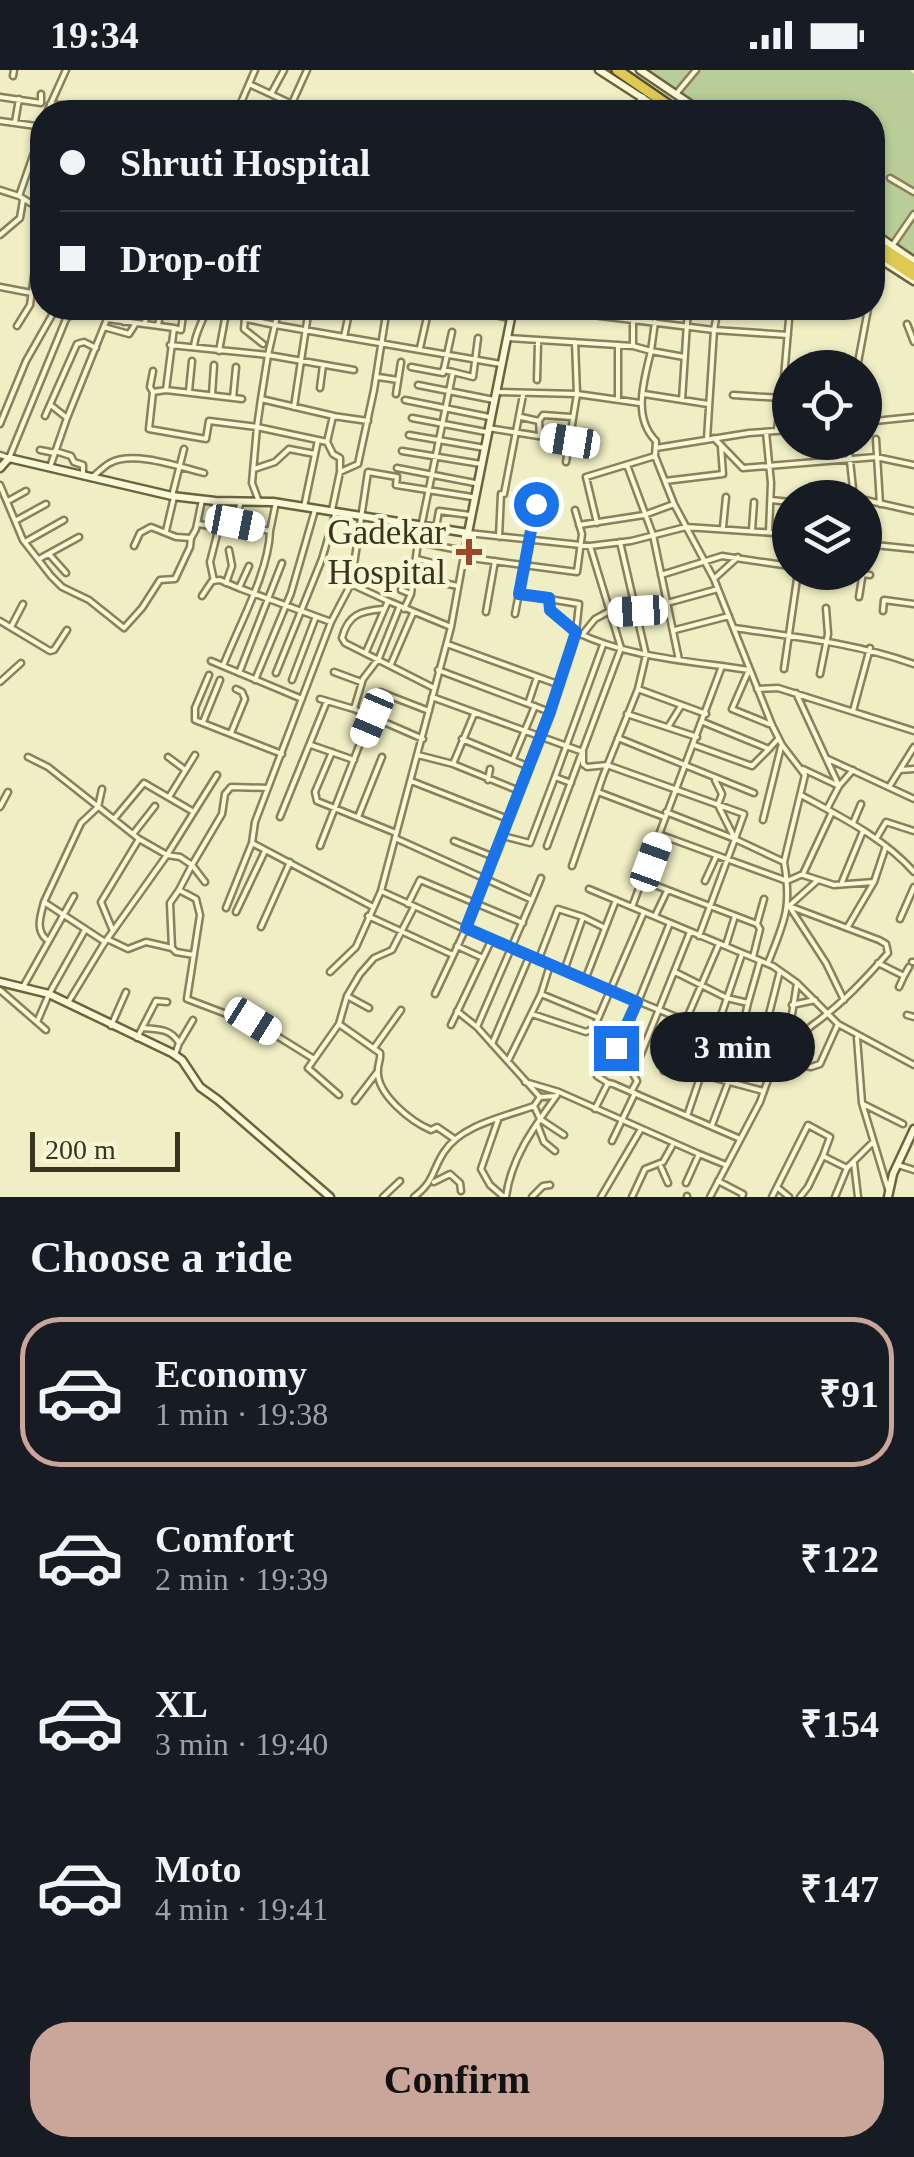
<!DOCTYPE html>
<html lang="en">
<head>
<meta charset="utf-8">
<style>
  body { margin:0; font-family:"Times New Roman",serif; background:#242831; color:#f1f3f6; height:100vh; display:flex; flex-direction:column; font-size:38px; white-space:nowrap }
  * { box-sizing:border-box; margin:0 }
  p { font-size:32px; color:#9ea1a6 }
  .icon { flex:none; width:55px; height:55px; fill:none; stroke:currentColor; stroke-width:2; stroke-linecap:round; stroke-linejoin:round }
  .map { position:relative; height:1127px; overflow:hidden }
  .details { display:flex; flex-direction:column; background:#171b24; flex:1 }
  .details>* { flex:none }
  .top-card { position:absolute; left:30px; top:30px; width:855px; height:220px; border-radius:40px; box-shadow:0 2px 8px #0004; display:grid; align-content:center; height:220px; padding:0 30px; background:#171b24 }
  .fabs { position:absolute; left:772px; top:280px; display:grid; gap:20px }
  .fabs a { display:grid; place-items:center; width:110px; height:110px; border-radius:50%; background:#171b24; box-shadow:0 2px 8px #0004; font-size:50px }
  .scale { position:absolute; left:30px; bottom:25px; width:150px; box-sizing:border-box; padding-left:10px; border:5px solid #3a331e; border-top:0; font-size:28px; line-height:35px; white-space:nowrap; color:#3a331e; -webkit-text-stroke:8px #f6f6d4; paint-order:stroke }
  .end { position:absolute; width:45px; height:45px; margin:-22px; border:12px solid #1a73e8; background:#fff; box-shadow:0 0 0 5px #fff }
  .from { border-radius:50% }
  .bubble { position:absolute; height:70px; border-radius:35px; background:#171b24; box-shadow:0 2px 8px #0004; font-size:32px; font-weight:700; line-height:70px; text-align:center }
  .car { position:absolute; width:30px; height:60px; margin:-30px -15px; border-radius:12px; box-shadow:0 0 8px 2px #0007; background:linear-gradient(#fff 24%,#345 0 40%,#fff 0 76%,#345 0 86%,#fff 0) }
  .top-card b { display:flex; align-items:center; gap:35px; height:95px; font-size:38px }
  .top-card b+b { border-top:2px solid #363941 }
  .top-card i { width:25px; height:25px; background:#f1f3f6 }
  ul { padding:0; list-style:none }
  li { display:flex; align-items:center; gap:30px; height:150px; margin:0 20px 15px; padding:0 10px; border:5px solid transparent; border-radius:40px }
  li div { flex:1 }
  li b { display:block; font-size:38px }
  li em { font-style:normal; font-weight:700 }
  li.current { border-color:#caa69a }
  li>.icon { width:90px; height:90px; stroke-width:1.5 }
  h2 { padding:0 30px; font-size:45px; line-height:120px }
  .cta { display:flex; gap:20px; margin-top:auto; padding:20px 30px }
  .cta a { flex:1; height:115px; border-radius:40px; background:#caa69a; color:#111; font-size:40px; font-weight:700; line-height:115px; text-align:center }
  .status { display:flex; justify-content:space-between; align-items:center; height:70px; padding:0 50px; background:#171b24; direction:ltr }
  .status svg { height:28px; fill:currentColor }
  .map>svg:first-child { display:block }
</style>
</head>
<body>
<div class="status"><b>19:34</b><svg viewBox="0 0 49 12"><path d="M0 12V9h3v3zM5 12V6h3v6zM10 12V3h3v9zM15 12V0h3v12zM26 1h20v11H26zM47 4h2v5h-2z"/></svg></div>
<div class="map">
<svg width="914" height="1127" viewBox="0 0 914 1127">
  <rect width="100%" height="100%" fill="#efeec4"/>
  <!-- green -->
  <path fill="#b8cd98" d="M633,0H910L914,4V186L873,159L872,42H697Z"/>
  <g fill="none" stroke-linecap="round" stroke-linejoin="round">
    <defs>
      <path id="street" d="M13,6L14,0
        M249,14L292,34
        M271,24L284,0
        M676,24L696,0
        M0,27L41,33V24
        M50,34L124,42
        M47,42L66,0
        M237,42L255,0
        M288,42L307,0
        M827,42L832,36
        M0,51L36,56
        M15,52L19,29
        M42,60L19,126L42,140
        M872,100L877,103
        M890,108L914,122
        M0,120L19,126
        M0,165L20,148L23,130
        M892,176L914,144
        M0,217L42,225
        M104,238L107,249L174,258L166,320
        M246,238L244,259L263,274
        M458,238L510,248
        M535,238L714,260L707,369
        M718,238L714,260L788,265
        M850,238L868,239L857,298
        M161,240L184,245L206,238
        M246,249L275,255L279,238
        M650,251L651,238
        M124,252L126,238
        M145,252L149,238
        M655,252L651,281L684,287
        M907,254L914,272
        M17,256L30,235L42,150
        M158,256L161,238
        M104,257L129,264L136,253
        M174,258L181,260L184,238
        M344,267L350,238
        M507,268L633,276L651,281C644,311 632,347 656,371L655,386L674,434L714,509L772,655L782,675L805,705L784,792L735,769L744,744L607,695L587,697L583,694V682
        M170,275L268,285L275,255L501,294
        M633,275V250
        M194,277C195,262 203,253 206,239
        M420,278L429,238
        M219,281L227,238
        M411,297L443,303L452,262
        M153,301L150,317L153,322
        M453,302L473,307L478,268
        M378,307L398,310
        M537,310L538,272
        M418,315L494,330
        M320,318L323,295
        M790,319H783L790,238
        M189,321L192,291
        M496,322L577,324L640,333
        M396,324L401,292
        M644,324L708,334
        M212,325L214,295
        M733,325L781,328
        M233,328L236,297
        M242,329L166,320L153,322L149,359L206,369L209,351L257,357L252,413L258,429
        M261,329L257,357L327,372L333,346L368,351
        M405,330L489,347
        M618,330V275
        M682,330L688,238
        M52,336L67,348
        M294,337L309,238
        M45,346L77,274L84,272L96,278
        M334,346L261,329L268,285L354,300
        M521,347L539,351L540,366
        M412,348L486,362
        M539,351L543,345L571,347
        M865,352L914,347
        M0,354L26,291L56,238
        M488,358L570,371
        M777,359L783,319
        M766,362L771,413L769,462
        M409,365L485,378
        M714,368L743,398L876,387L914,395
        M876,369L880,434
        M327,372L333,384L340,388V400
        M848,372L854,428
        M656,378L749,363L790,360
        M40,380L55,383
        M55,381L71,386L74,392L83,395V406
        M402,381L481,394
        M0,385L9,388L66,249L78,238
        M566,392L577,324L575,272
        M627,395L653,465L679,590
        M50,397L67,348L107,249
        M397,398L475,413
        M254,399L275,392L289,379L315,384
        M91,408C98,403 104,396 110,393C133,380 180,397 204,403
        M665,411L723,404L721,377
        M0,415L23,470L51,506L62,517L89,530L124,558L142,538L160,510L175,509L190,477L191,468L176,467L151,457L140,463L134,476
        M172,426L184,379
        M771,430L790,432
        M865,430L914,441
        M8,431L26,421
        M215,431V451L270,461L276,432
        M304,437L318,370
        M332,440L340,402L358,394L374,320L387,238
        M15,451L46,434
        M235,453L241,431
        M597,453L586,407L655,386
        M199,454L219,458
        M579,455L644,445L674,434
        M723,457L726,427
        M436,458L439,441L470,445
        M752,460L754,432
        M166,461L174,427
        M359,462L418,472L453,302L443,300
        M790,464L686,457L631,471L590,476L468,463L451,557L381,821L491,871L791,994L811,997L820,994L838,954
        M499,467L501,424H504L523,325
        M191,468L196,459L202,430
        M25,472L64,450
        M865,474L914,479
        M49,484L66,503
        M463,487L577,502L582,464L575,440
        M39,489L79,467
        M417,489L441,495
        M846,502L870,505
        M661,505L722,486L790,496
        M404,506L401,520L411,524
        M414,507L458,516
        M716,507L738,487
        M214,511L210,492L220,453
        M226,513L232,496L229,480
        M351,514L388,531
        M239,518L331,552L351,514L368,402L397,407L396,415L472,427
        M519,524L549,529
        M202,526L212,511L220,510L239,518L249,496
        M859,527L863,502
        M399,538L379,588L363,609L354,639L423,669
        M383,539C361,541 348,544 342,568L345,573L434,618
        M404,539L411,524L418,472L464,481
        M883,541L884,530L914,534
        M486,542L495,491
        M515,544L536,434
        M0,551L50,581L54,580L67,560
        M331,552L255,752L252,773L373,837
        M11,557L23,534
        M734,558C796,567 855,573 914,594
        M675,560L729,546
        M582,565L595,549L608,542L638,541L718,519
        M447,574L560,615
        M366,582L388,531L451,557
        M211,591L302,629
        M391,594L413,543
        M223,596C238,557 269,502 270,461
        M784,599L798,502
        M438,600L550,642
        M334,602L361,612
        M239,603L282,493
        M276,603L322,489L336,441
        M820,604L828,564L826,538
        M209,605L195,638V650L282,684
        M255,610L291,523L315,440
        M292,610L315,549
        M0,612L21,593
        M638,619L706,644
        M757,619L778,618L914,661
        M796,623L839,716L827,739
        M432,627L583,682
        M320,629L354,639
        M529,631L537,607
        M853,641L870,578
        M627,644L697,667
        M203,652L220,610
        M703,652L769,679L778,669
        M668,657L681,636
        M231,663L245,629L242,622L236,619
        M618,668L754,723
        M462,669L527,696
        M311,675L354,690
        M694,675L752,696L769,679
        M332,682L315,722L317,731L396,763
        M418,685L453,694L517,720
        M28,687L48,697L139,769L167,785L217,705
        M168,687L184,699
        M513,689L535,636
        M828,689L914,729
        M453,694L474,644
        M803,699L839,716L853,700
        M900,700L914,699
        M555,707L603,575
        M488,710L490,699
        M411,711L508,749
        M889,717L914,677
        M102,719L98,737L81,753L44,832L105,872
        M598,722L664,747
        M801,725C841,747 884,768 914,802
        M169,727L195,685
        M0,737L8,722
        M666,742L735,769
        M280,747L327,631
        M358,747L382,687
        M114,749L144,713L192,741
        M763,750L781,677
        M853,753L861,734
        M134,763L155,736
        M661,765L787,811L803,804L832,742
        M503,766L530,773L555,707L571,713
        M395,768L532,830L477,957
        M876,769L886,752L914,761
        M454,771L494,787
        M320,776L380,622L429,641
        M547,776L621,578L590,476
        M572,796L603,706L638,619L646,585L620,472
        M803,805L834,815L874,812L886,776
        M644,811L757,854L760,859L753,887
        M705,811L716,787
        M205,812L192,795L179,820L196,829L200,845L187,929L229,945L233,939
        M842,812L863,761
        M589,819L773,896L797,913L838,954L914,995
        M179,820L170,833L172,878L176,882L194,885
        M532,830L541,808
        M44,832C41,845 35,859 46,869
        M408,834L420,810L523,853
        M789,836L826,893L844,930
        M789,836L818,810
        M632,837L722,596
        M226,838L252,773
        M236,842L265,781
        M656,844L667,821
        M368,846L453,885
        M583,847L605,858
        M900,849L914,817
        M757,854L764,829
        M261,857L290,792
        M847,858L874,812
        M113,861L101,832L139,769
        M699,866L735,769L718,735L722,724L715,710
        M107,869L128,879L146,872L172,878
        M726,875L735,846
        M457,876L483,888
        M538,891L558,839L583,847L564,901
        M912,892H914
        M768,893C785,850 792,838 784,792
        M878,893L904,906L909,897
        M330,902L356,877L381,821
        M675,902L727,928L742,884
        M585,910L616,830
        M23,917L74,826
        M899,917L904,906
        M0,920L46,960
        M435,924L466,858L571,582L576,562L551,540L549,529L579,534L576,562C629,588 691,591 749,600L732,639L769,654
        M541,924L597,947
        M347,926L369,938
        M69,931L103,875L167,785L180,787L192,795L222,744L225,724L231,717L268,718
        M748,933L760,891
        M792,935L815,930
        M457,941L477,957L540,1027
        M532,944L586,962L594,958L644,842
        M229,945L239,952L253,951L314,989
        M907,945L914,947
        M768,948L780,901
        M37,952L49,924L85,860
        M339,954L380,983C381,989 378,994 378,999C375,1024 412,1052 431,1060L437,1057L453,1068
        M451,955L491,871
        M111,956L126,922
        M143,958C159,959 171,959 179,973L175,985
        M137,968L156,931L167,932
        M857,968L862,1033L888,1119
        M180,972L193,950
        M492,974L529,887
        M374,978L401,940
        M778,982L790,957L797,913
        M508,991L541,924L550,895
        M793,992L805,974L804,966
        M664,1001L719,874
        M700,1004L763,1021
        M525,1012L559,1022L699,1084L686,1113
        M608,1013L597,1006L602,989L621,974L670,853
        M631,1022L637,1011L633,1004L690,862
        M339,1025L308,998L339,954L347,926L360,904L374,888L392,880L414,837
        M355,1031L378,1001
        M863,1034L903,1054
        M534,1036L540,1049L564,1065
        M595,1039L608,1013L613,1014L738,1068
        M687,1046L727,928L748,933L739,973
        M498,1050L481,1099L490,1115L504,1127
        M537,1054L544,1072L555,1081
        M712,1055L728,1013
        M612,1071L635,1023
        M699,1084L726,1095
        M854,1093L858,1127
        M898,1095L914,1100
        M661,1097L668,1113
        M718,1111L743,1124L742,1127
        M434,1112L450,1104L460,1113L461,1121
        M777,1117L789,1127
        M383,1127L400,1111
        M414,1127C435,1111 431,1102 444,1082C461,1055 504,1047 534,1036L540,1027L556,1026
        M506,1127C511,1088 534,1057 557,1025
        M532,1127L543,1116L550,1115
        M601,1127L641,1059
        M632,1127L645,1099L663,1092L672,1076
        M687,1127V1126
        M710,1127L760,1032L778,982C797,974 799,965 814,954C842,934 865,909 888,883L886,874L879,870L789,836
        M772,1127L808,1055L830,1067L823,1086L847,1098
        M800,1127L808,1117L823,1086
        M835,1127L847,1098L872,1073"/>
      <path id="secondary" d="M599,0L664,42
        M640,0L702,42
        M633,42L643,28
        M872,162L914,191
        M872,184L914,211
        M0,398L9,388L172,426L215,431L273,432L468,463L513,238
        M0,912L49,924L172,983L182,990L200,1017L218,1030L330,1127
        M888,1127L893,1104L914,1059"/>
      <path id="highway" d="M617,0L678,42
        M872,171L914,198
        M872,178L914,206"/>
    </defs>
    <!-- street casing -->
    <use href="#street" stroke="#8a815a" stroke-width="9"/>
    <!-- secondary casing -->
    <use href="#secondary" stroke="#6c623d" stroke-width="11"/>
    <!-- highway casing -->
    <use href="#highway" stroke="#584d2e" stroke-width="14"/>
    <!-- street -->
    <use href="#street" stroke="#f9f9d8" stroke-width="4"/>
    <!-- secondary -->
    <use href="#secondary" stroke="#f9f9d8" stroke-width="6"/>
    <!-- highway -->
    <use href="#highway" stroke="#dfc954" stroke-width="9"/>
  </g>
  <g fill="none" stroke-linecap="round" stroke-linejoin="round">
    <!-- route -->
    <path stroke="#1a73e8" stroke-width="12" d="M536,434L519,524L549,528L550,540L576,562L550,642L466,858L637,932L616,978"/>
  </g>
  <!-- markers -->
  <path fill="#9a4829" stroke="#f6f6d4" stroke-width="4" d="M464 467h10v10h10v10h-10v10h-10v-10h-10v-10h10z"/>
  <g text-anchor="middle" stroke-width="9" stroke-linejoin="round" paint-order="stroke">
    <!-- poi labels -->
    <g font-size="35" fill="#3a331e" stroke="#f6f6d4" text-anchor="end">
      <text x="446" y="474">Gadekar<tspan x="446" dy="40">Hospital</tspan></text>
    </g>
  </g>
</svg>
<div class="fabs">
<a><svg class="icon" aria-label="locate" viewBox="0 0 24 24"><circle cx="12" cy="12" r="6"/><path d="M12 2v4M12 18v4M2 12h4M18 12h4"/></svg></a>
<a><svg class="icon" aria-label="layers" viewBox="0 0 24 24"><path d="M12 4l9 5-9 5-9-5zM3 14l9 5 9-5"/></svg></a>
</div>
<div class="scale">200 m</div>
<i class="end from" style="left:536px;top:434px"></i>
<i class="end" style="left:616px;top:978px"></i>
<div class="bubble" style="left:650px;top:942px;width:165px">3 min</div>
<i class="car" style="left:570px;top:371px;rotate:279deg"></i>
<i class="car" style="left:235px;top:453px;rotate:101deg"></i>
<i class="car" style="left:638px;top:541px;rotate:267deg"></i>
<i class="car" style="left:372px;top:648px;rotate:203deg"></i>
<i class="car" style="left:651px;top:792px;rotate:20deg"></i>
<i class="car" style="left:253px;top:951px;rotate:122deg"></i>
<div class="top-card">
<b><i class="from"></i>Shruti Hospital</b>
<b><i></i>Drop-off</b>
</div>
</div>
<section class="details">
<h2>Choose a ride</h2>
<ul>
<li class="current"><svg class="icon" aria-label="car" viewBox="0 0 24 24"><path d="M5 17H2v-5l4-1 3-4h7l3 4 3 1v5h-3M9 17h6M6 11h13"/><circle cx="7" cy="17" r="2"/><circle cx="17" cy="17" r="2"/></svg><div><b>Economy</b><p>1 min · 19:38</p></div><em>₹91</em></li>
<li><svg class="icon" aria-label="car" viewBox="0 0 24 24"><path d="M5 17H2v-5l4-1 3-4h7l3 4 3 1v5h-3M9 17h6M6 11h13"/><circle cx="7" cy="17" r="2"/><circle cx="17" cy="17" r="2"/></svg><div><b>Comfort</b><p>2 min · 19:39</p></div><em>₹122</em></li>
<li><svg class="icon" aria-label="car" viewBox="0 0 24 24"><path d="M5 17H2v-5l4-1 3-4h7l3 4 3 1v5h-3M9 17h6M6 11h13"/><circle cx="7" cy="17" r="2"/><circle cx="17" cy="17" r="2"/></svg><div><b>XL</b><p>3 min · 19:40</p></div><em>₹154</em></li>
<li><svg class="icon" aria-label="car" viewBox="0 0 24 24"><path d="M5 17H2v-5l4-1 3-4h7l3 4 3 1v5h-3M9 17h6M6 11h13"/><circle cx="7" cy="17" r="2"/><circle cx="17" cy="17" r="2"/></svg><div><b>Moto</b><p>4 min · 19:41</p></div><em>₹147</em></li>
</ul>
<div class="cta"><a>Confirm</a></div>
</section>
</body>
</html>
